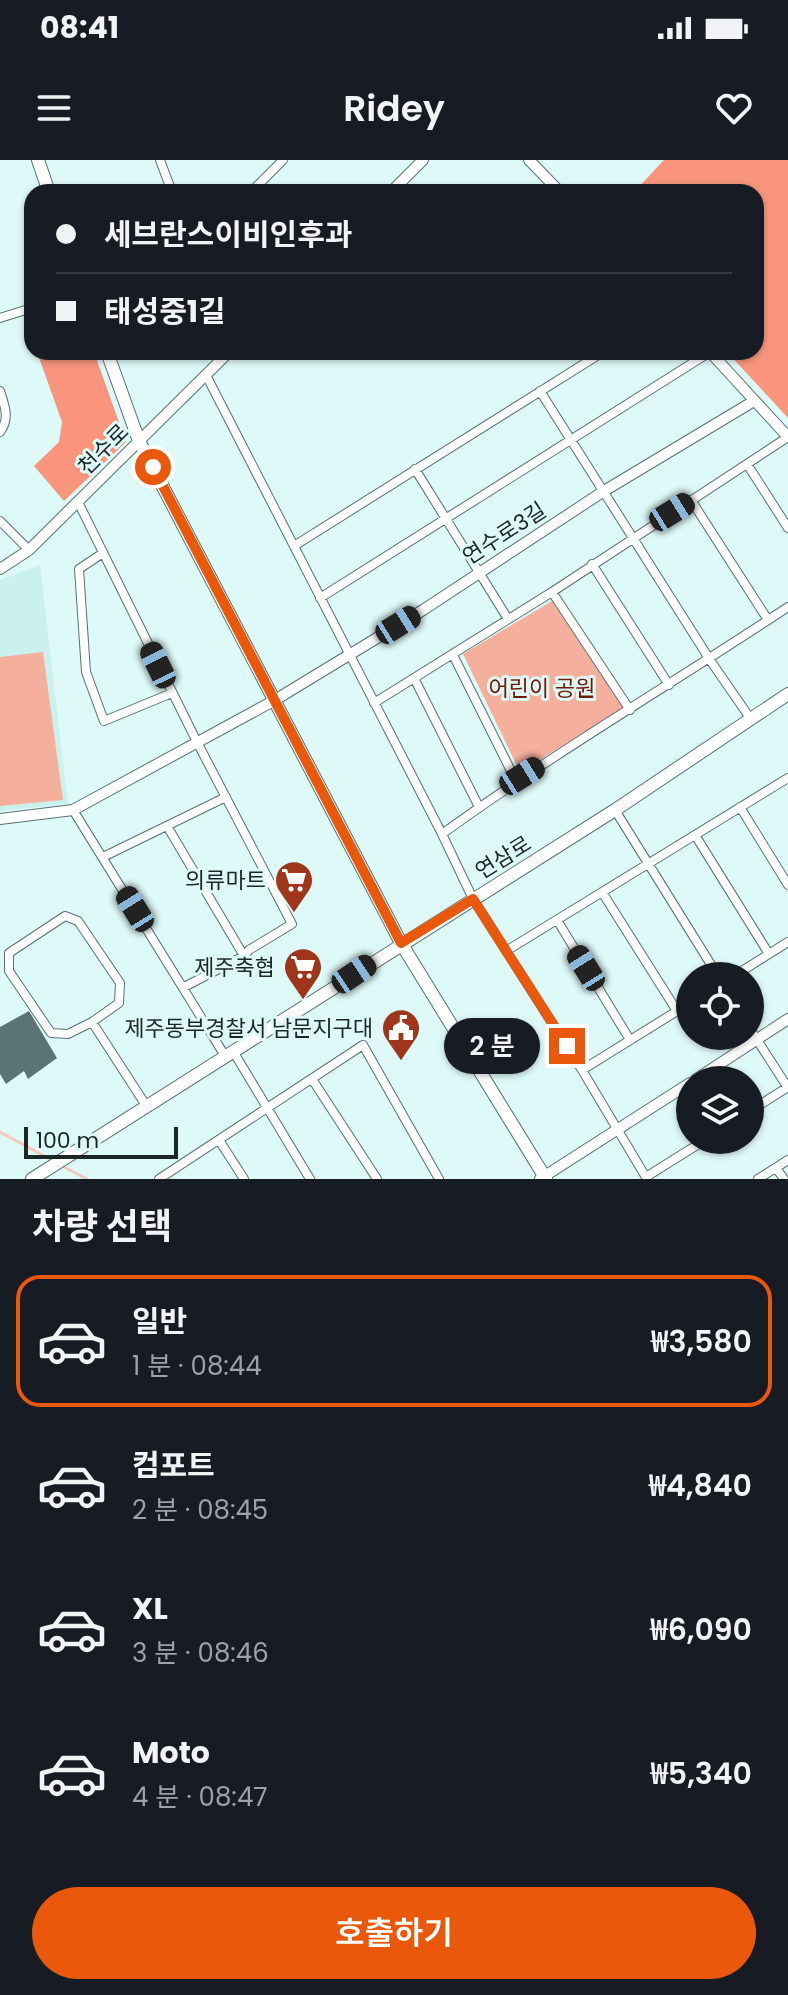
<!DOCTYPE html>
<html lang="ko">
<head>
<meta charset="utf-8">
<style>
  body { margin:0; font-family:Poppins,"Noto Sans KR",sans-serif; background:#20242c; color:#f1f3f6; height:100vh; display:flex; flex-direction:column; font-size:30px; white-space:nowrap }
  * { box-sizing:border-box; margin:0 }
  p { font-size:26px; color:#9ea1a6 }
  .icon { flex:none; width:44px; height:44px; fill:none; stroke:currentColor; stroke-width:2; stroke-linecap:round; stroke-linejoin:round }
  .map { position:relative; height:1019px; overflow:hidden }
  .panel { display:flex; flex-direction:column; background:#171b24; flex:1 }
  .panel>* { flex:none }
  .top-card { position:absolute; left:24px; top:24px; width:740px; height:176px; border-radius:24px; box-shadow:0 2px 6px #0004; display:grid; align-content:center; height:176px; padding:0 32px; background:#171b24 }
  .tools { position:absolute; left:676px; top:802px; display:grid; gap:16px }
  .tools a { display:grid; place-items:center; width:88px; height:88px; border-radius:50%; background:#171b24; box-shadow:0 2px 6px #0004; font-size:40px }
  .scale { position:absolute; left:24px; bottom:20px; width:154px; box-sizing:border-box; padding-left:8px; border:4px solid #1c2726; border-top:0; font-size:22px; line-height:28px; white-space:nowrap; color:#1c2726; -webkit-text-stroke:6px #defaf8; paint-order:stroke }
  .end { position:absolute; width:36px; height:36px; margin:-18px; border:10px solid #ea580c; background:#fff; box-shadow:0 0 0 4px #fff }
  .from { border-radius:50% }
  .bubble { position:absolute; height:56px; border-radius:28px; background:#171b24; box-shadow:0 2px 6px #0004; font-size:26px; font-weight:600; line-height:56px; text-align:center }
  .car { position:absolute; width:24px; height:48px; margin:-24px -12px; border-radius:10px; box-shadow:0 0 6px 2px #0007; background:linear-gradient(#222 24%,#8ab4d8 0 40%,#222 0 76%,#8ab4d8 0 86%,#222 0) }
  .top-card b { display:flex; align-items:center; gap:28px; height:76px; font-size:30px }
  .top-card b+b { border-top:2px solid #363941 }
  .top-card i { width:20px; height:20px; background:#f1f3f6 }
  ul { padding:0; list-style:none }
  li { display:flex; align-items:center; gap:24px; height:132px; margin:0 16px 12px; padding:0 16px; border:4px solid transparent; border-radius:24px }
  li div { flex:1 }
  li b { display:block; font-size:30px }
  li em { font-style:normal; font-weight:600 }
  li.selected { border-color:#ea580c }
  li>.icon { width:72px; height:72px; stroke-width:1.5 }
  h2 { padding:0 32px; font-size:36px; line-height:96px }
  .primary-button { display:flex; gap:16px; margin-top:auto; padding:16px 32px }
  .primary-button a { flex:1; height:92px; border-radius:48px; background:#ea580c; color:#fff; font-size:32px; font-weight:600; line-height:92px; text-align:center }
  .status { display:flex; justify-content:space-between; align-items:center; height:56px; padding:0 40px; background:#171b24; direction:ltr }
  .status svg { height:22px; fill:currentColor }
  header { display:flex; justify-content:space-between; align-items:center; height:104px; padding:0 32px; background:#171b24; font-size:36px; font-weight:600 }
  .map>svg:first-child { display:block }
</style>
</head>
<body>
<div class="status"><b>08:41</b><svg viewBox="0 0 49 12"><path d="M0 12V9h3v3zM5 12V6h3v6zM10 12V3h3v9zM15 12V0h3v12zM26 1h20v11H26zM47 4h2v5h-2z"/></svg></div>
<header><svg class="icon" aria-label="menu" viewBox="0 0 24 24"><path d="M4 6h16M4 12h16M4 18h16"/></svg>Ridey<svg class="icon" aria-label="heart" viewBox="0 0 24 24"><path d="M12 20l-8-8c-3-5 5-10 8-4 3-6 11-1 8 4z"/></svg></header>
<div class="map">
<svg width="788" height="1019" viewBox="0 0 788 1019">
  <rect width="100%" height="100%" fill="#defaf8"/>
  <!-- built -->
  <path fill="#cbf1ee" d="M40,405L68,644L0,651V420Z"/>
  <!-- green -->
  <path fill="#f5af9d" d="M552,441L623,548L520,612L463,494Z
    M43,492L63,640L0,646V497Z"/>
  <!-- forest -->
  <path fill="#f8957c" d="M664,0H788V258L727,192H756V32H634Z
    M37,192H94L126,282L64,341L34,306L59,282L62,262Z"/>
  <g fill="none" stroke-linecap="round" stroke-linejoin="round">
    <!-- stream -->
    <path stroke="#f3c9be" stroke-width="3" d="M0,972L52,1000
      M62,1006L87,1019"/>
  </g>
  <!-- building -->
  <path fill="#5b7372" d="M29,851L57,898L28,919L24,911L6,924L0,914V867Z"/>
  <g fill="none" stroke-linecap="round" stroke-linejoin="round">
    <defs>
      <path id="minor" d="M160,0L172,32
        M251,32L283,0
        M0,158L32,148
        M206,215L442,674L473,739L582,910L647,1019
        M0,231C5,246 10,259 0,272
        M540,231L710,500L750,558
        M747,304L788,368
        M415,309L508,459
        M691,340L768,460
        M78,342L197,582L292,764L249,790L244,796L184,827
        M0,361L29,390
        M294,386L603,192
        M103,393L79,409L86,512L104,561L172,533
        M592,404L669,525
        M552,432L788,277
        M320,438L710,192
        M453,495L516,621
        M414,518L479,647
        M374,543L552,432L630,550
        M740,647L788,725
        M73,650L225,896
        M615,650L718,816
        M167,666L244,796
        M442,674C554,593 673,523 788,447
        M695,675L769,794
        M103,697L226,637
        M602,732L677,851
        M557,760L630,880
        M506,791L788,618
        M734,816L788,782
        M92,862L68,874L51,873L9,811V793L65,756L78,761L120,823L119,843L92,862L147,947
        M750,869L788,928
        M233,891L310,1019
        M582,910L690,843
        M312,919L377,1019
        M750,951L788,927
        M219,980L244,1019
        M776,1008L784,1019
        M646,1017L705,980
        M159,1019L363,885L439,1019
        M758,1019L788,1000"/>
      <path id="tertiary" d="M529,0L560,32
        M391,32L423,0
        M710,192L788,277
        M0,409L29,390L229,192
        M0,659L73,650L275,540L423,450L604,331L754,241
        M695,920L788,859
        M540,1019L690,923"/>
      <path id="secondary" d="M38,0L49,32
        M107,192L139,281L401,783L546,1019
        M32,1019L615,650L788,534"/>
    </defs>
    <!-- minor casing -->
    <use href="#minor" stroke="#597170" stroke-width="10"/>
    <!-- tertiary casing -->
    <use href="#tertiary" stroke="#597170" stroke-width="12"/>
    <!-- secondary casing -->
    <use href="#secondary" stroke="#597170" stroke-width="14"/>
    <!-- minor -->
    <use href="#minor" stroke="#fff" stroke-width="8"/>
    <!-- tertiary -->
    <use href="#tertiary" stroke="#fff" stroke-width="10"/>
    <!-- secondary -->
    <use href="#secondary" stroke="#fff" stroke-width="12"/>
  </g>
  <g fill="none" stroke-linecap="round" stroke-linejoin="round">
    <!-- route -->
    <path stroke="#ea580c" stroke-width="10" d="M153,307L401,783L473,739L567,886"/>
  </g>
  <!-- icons -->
  <defs>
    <symbol id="supermarket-pin" viewBox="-11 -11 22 30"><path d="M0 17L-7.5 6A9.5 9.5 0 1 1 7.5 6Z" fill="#9f361c" stroke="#defaf8"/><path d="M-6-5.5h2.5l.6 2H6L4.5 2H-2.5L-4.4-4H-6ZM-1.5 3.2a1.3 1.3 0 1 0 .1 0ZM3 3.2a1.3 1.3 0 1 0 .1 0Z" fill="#fff"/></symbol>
    <symbol id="civic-pin" viewBox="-11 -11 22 30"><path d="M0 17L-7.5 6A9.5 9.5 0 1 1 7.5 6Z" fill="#9f361c" stroke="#defaf8"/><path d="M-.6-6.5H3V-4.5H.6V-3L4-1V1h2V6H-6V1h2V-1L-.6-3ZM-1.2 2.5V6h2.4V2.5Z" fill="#fff"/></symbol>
  </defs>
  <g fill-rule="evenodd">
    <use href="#supermarket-pin" x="272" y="698" width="44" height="60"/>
    <use href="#supermarket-pin" x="281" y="785" width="44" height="60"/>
    <use href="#civic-pin" x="379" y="846" width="44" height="60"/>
  </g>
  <g text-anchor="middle" stroke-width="6" stroke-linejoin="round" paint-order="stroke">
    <!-- street labels -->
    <g font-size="22" fill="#1c2726" stroke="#defaf8">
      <text transform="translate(103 289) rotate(-45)" y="8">천수로</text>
      <text transform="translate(504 373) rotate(-33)" y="8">연수로3길</text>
      <text transform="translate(503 697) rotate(-32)" y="8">연삼로</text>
    </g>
    <!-- park labels -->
    <g font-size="22" fill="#711a02" stroke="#defaf8">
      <text x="542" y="536">어린이 공원</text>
    </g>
    <!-- poi labels -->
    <g font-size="22" fill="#1c2726" stroke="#defaf8" text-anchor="end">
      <text x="266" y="728">의류마트</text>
      <text x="275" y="815">제주축협</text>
      <text x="373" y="876">제주동부경찰서 남문지구대</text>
    </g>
  </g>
</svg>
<div class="tools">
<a><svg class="icon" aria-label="locate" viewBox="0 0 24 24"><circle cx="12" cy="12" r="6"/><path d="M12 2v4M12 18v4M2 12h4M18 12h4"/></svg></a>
<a><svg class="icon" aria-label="layers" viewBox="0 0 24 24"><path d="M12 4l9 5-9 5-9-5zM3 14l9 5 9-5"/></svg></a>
</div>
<div class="scale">100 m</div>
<i class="end from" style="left:153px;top:307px"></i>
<i class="end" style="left:567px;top:886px"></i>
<div class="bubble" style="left:444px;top:858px;width:96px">2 분</div>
<i class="car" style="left:672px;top:352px;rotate:58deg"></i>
<i class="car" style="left:398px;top:465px;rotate:58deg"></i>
<i class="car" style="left:158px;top:505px;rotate:334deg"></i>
<i class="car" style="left:522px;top:616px;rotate:58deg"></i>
<i class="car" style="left:135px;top:749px;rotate:328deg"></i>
<i class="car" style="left:586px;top:808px;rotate:328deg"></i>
<i class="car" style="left:354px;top:814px;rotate:56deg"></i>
<div class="top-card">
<b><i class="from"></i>세브란스이비인후과</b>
<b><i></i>태성중1길</b>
</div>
</div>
<section class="panel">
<h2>차량 선택</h2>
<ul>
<li class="selected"><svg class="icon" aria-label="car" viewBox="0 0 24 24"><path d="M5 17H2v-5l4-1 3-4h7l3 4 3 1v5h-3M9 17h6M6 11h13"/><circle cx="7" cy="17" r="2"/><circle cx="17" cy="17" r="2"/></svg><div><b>일반</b><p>1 분 · 08:44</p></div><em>₩3,580</em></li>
<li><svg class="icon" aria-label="car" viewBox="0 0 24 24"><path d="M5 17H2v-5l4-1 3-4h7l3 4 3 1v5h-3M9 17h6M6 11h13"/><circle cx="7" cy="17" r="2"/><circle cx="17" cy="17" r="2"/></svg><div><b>컴포트</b><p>2 분 · 08:45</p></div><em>₩4,840</em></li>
<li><svg class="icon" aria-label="car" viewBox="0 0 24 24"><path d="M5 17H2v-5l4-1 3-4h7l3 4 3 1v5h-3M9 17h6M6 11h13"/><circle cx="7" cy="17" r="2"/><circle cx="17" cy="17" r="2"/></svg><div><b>XL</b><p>3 분 · 08:46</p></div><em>₩6,090</em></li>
<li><svg class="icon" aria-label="car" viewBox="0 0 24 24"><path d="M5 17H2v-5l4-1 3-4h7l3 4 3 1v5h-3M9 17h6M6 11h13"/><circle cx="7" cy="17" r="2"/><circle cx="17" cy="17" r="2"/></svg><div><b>Moto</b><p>4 분 · 08:47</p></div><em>₩5,340</em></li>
</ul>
<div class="primary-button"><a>호출하기</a></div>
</section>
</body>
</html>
